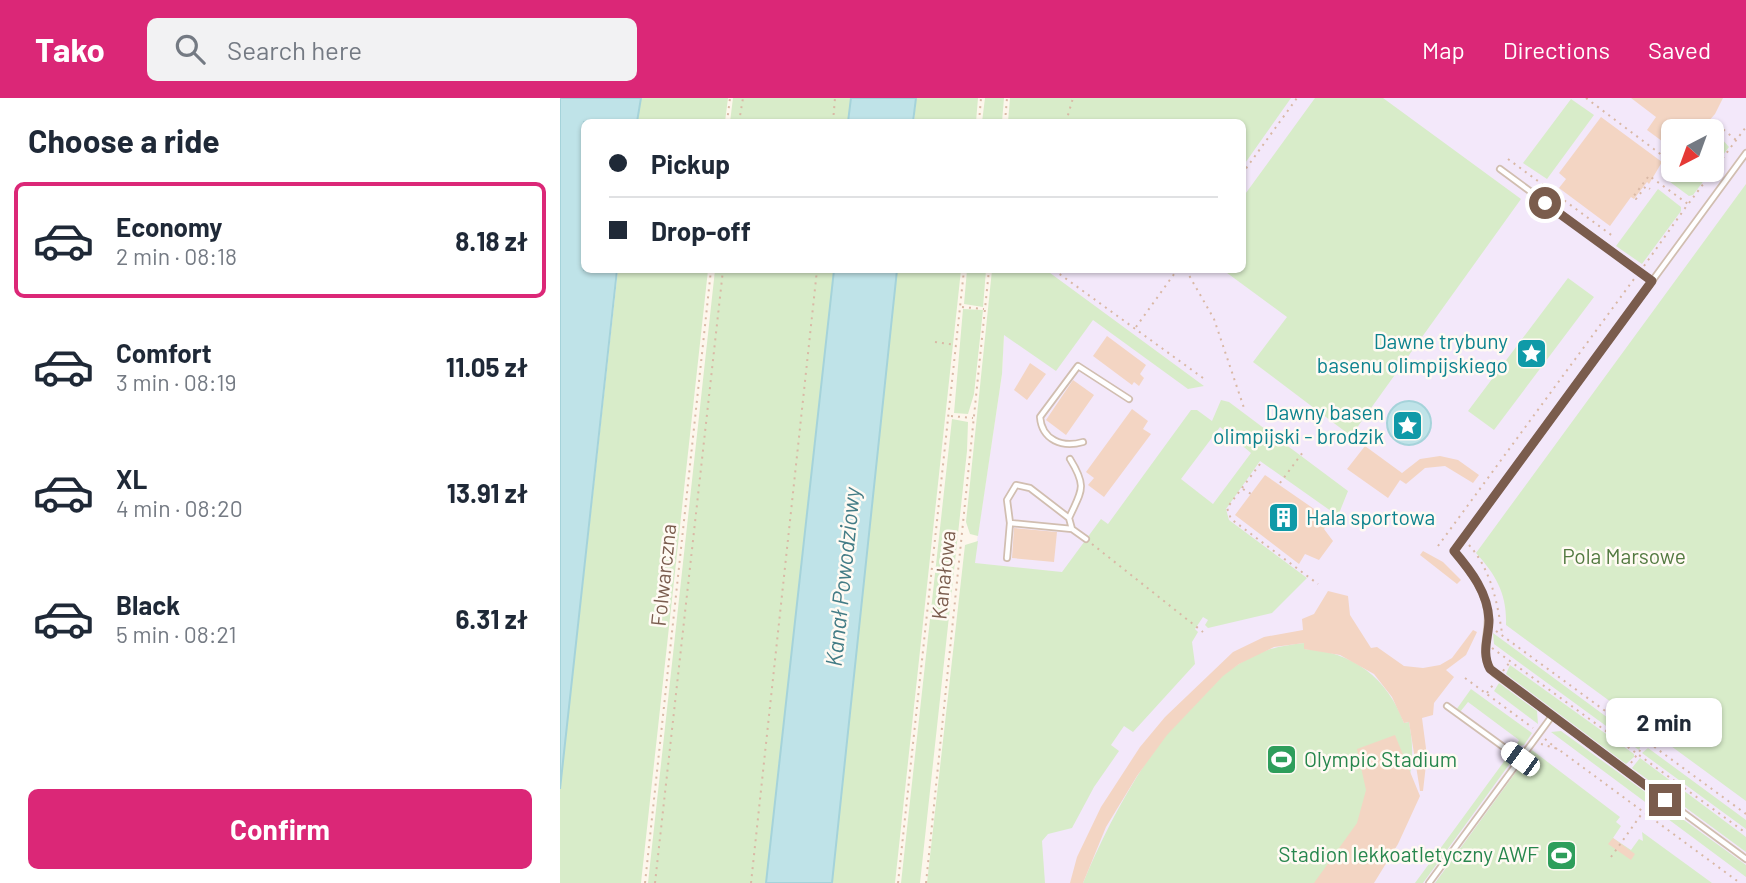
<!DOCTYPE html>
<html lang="en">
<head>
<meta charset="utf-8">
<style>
  body { margin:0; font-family:Barlow,sans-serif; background:#f2f2f3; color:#1f2937; height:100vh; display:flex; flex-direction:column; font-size:26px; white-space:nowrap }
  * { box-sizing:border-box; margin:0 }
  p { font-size:23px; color:#747a83 }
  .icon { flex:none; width:38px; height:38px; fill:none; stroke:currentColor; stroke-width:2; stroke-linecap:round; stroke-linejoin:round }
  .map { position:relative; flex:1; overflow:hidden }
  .drawer { display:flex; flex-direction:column; background:#fff; width:560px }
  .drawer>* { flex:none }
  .guide { position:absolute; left:21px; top:21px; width:665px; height:154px; border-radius:10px; box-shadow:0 2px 5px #0004; display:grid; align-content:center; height:154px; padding:0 28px; background:#fff }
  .needle { width:46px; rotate:221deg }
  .buttons { position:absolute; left:1101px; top:21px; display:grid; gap:14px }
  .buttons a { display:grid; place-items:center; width:63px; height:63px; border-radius:10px; background:#fff; box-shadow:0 2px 5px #0004; font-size:35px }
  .end { position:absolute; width:32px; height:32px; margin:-16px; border:9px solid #7a5c4d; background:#fff; box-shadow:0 0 0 4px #fff }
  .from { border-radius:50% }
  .bubble { position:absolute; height:49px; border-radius:10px; background:#fff; box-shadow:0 2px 5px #0004; font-size:23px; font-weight:700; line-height:49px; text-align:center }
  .car { position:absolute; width:21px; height:42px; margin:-21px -10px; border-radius:9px; box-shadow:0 0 5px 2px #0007; background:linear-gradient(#fff 24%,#345 0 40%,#fff 0 76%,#345 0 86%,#fff 0) }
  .guide b { display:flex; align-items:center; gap:24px; height:66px; font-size:26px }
  .guide b+b { border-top:2px solid #e0e1e3 }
  .guide i { width:18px; height:18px; background:#1f2937 }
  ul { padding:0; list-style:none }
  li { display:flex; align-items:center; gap:21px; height:116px; margin:0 14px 10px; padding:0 14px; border:4px solid transparent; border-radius:10px }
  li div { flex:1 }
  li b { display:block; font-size:26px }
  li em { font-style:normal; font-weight:700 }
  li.selected { border-color:#db2777 }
  li>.icon { width:63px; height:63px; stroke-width:1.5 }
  h2 { padding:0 28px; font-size:32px; line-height:84px }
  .action { display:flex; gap:14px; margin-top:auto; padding:14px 28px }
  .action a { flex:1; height:80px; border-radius:10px; background:#db2777; color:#fff; font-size:28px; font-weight:700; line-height:80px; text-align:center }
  header { display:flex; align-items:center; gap:42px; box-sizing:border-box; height:98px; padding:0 35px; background:#db2777; color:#fff }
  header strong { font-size:33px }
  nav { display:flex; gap:38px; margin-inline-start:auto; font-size:24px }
  .search { width:490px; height:63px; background:#f2f2f3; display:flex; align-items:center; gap:18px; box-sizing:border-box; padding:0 24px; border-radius:10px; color:#747a83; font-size:26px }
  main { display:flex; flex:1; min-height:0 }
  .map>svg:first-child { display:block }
</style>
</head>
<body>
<header>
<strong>Tako</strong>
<div class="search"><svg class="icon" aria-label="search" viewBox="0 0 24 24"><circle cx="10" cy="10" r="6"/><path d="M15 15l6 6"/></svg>Search here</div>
<nav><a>Map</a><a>Directions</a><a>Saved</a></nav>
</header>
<main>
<section class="drawer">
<h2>Choose a ride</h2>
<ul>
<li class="selected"><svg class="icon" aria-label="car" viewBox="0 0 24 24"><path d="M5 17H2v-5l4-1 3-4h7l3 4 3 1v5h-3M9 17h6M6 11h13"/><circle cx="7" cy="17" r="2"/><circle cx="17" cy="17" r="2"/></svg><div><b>Economy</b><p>2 min · 08:18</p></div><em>8.18 zł</em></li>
<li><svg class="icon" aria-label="car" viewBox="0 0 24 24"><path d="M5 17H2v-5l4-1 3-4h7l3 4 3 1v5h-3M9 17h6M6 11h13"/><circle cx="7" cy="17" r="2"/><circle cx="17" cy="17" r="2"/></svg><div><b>Comfort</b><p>3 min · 08:19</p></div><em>11.05 zł</em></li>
<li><svg class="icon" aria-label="car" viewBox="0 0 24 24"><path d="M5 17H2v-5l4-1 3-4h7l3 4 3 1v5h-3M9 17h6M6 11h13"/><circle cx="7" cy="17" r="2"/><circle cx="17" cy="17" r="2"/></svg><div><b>XL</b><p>4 min · 08:20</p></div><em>13.91 zł</em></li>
<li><svg class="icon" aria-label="car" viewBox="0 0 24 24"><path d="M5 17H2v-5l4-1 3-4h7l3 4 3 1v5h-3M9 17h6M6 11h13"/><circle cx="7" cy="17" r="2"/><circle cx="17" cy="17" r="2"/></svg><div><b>Black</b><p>5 min · 08:21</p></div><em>6.31 zł</em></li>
</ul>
<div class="action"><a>Confirm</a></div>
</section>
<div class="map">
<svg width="1186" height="785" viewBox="0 0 1186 785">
  <rect width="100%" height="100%" fill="#fdf6ec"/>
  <!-- education -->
  <path fill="#f3e8fa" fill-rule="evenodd" d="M465,0H1186V785H380L410,489L442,276L447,172H682V24ZM1113,33H1152V72H1113Z"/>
  <!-- green -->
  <path fill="#d8ecc9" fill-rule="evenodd" d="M78,0H168L165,24H75Z
    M173,0H291L288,24H170Z
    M356,0H418L416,24H354Z
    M425,0H444L442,24H422Z
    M450,0H731L683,68L682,24H448Z
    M755,0H823L961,101L791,338L693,264L727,219L663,172H682L683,99Z
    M1011,1L1034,17L987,81L963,65Z
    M1161,40L1169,49L1133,97L1129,98L1106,81L1113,72H1152V48Z
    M1186,86V703L946,527C947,496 936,477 916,455Z
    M1098,91L1121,109V113L1082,166L1056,148Z
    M58,172H148L81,785H0V691Z
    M155,172H274L206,785H88Z
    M337,172H401L335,785H272Z
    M407,172H426L423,209L404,206Z
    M432,172H486L644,288L628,291L533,222L496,273L444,237L442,276L418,438L410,436L406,424Z
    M1008,180L1034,199L934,332L908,313Z
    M403,211L423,212L414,296L408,316L394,315Z
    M661,302L669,304L788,393L778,418L700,363L666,411L669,422L747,480L712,515L648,530L645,527L648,522L643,519L635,531L638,534L632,544L635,566L573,634L564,628L551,647L559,653L534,689L512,730L488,736L482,743L485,785H367L405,447L418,443L415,465L502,474L541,421L548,426L631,312H637L652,323ZM660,329L691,355L653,406L621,381Z
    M392,321L408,324L407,353L360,785H341Z
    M933,535L1082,645L1079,652L934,546Z
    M744,545V551C793,553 828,581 844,625L849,624L850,630C861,692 827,733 799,785H523C555,707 618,593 697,556C712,549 728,547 744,545Z
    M950,567L1074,656V659L1066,666L946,576Z
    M939,585L977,613L978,626L934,593Z
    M911,591L972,635L964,647L955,649L959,642L908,604L900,614L896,612Z
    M1001,633L1186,767V779L991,634Z
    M1088,650L1186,722V731L1082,655Z
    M972,652L1060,719L1056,724L1061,728L1053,740L1071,752L1079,741L1083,743L1082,734L1152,785H875Z
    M948,658L951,664L863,785H855Z
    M1080,660L1186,739V754L1072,670Z"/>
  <!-- water -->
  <path fill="#bfe3e8" stroke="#a5d3da" stroke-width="2" d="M0,0H81L77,24H24V172H57L0,691Z
    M291,0H356L353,24H288Z
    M274,172H337L272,785H206Z
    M827 325a22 22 0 1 1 44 0a22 22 0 1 1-44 0Z"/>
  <!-- building -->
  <path fill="#f3d5c3" d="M1071,0H1163L1155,16L1141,32L1131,33L1126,26L1121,33H1113L1110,49L1087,32L1096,19Z
    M1041,19L1102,64L1089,86L1087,84L1074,101L1071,99L1050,128L999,90L1006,81L999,75Z
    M547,238L586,267L580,276L584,280L579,288L574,284L572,287L533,258Z
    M470,265L486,276L467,302L454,292Z
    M513,282L534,297L506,337L486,322Z
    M572,311L588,323L583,331L591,336L544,399L528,387L534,380L526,374Z
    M805,348L842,375L860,361L880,358L898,362L919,377L913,385L885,368L865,370L846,386L840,382L828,400L787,371Z
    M705,377L770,422L764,431L773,443L759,462L745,456L739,466L675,417Z
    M454,430L497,434L494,464L452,460Z
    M863,453L883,464L901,482L897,486L860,457Z
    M768,493L788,498L790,517L811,550L817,549L844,568L863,570L880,567L892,560L913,532L917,534L906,557L886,572L894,579L874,605L873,617L862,620L867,658L863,693H860L849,624L844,625L832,599L814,576L780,557L744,551V545L714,549L679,566L663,578L607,637L577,678L546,729L523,785H510L517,759L541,709L580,649L605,619L673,554L704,539L743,532L742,521L754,516Z
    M835,637L860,698L838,746L814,785H754L797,725L806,692L797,651Z
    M1053,740L1075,756L1071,762L1048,746Z"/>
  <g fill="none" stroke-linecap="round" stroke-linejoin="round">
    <defs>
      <path id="lane" d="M1186,55L894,453C908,471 923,488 927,511C932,532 916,556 934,575L1186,761
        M940,71L1092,183
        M523,344C502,350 482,342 480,319L518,268L569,301
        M510,361C528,390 521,393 509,420L512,431L526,441
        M450,425L512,431
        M447,460L450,425L447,402L456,387L470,390L509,420
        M887,608L960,661
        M869,785L992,618"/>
    </defs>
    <!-- lane casing -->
    <use href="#lane" stroke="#d1beb0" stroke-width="8"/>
    <!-- path -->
    <path stroke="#d9b8a5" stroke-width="2" stroke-dasharray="2 5" stroke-linecap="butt" d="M1026,0L1111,64
      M167,24L170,0
      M179,24L183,0
      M273,24L275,0
      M419,24L421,0
      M445,24L447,0
      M506,24L513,0
      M1158,27L1176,42
      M948,61L1054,139
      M682,76L737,0
      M1088,79L1073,99L1076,101L1086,88L1090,91
      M1129,105L1186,29
      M1084,168L1128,106L1088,77
      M494,172L643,280
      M626,172L654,221L684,310
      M402,209L424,211
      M576,229L617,172
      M375,244L396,247
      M391,318L413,320
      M700,366L667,410L671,421L758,486
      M720,385L743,354
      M683,391L691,396
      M532,446L643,534
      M909,447C931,472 937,503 942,535
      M878,448L1074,181
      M936,533L1186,716
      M932,550L1186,735
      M943,573L950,564
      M905,580L973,630
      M927,595L935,584
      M985,641L997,651
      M981,646L998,651L1180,785
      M1071,665L1086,644
      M1051,759L1083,714
      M85,785L151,172
      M95,785L163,172
      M191,785L257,172
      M338,785L404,172
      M366,785L429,172"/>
    <!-- lane -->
    <use href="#lane" stroke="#fff" stroke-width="4.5"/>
  </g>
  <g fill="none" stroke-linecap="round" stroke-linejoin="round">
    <!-- route -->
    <path stroke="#7a5c4d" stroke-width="9" d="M985,105L1092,183L894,453C911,473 928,495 929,522C929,539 921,554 930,571L1105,702"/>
  </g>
  <!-- icons -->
  <defs>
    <symbol id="sight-square" viewBox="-11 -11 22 22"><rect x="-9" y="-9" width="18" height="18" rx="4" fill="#0f9aa8" stroke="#fffaf3"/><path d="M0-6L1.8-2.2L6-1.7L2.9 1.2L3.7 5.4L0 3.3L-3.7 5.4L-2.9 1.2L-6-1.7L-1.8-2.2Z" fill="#fff"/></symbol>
    <symbol id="building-square" viewBox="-11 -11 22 22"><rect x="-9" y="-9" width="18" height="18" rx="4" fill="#0f9aa8" stroke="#fffaf3"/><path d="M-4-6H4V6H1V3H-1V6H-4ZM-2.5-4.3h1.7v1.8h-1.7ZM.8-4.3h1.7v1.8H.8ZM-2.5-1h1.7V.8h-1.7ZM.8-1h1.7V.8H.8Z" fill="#fff"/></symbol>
    <symbol id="stadium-square" viewBox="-11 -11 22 22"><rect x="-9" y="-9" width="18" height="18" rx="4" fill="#2e9e5b" stroke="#fffaf3"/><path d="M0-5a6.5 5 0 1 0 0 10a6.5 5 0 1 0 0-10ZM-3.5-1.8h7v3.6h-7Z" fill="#fff"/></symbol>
  </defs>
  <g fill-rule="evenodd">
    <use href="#sight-square" x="954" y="238" width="35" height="35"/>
    <use href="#sight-square" x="830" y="310" width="35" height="35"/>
    <use href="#building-square" x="706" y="402" width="35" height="35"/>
    <use href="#stadium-square" x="704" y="644" width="35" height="35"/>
    <use href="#stadium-square" x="984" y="740" width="35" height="35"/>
  </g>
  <g text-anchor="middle" stroke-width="5" stroke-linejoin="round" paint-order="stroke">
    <!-- culture labels -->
    <g font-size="21" fill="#0d838f" stroke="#fffaf3" text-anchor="end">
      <text x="948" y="251">Dawne trybuny<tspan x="948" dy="24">basenu olimpijskiego</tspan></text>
      <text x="824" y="322">Dawny basen<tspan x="824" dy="24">olimpijski - brodzik</tspan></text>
      <text x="746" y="427" text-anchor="start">Hala sportowa</text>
    </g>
    <!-- park labels -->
    <g font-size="21" fill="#537a41" stroke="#fffaf3">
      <text x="1064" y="466">Pola Marsowe</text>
    </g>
    <!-- street labels -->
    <g font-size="21" fill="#7a5c4d" stroke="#fffaf3">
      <text transform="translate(104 477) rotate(-84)" y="7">Folwarczna</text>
      <text transform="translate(384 477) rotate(-84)" y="7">Kanałowa</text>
    </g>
    <!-- leisure labels -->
    <g font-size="21" fill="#27864d" stroke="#fffaf3" text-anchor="start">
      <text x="744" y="669">Olympic Stadium</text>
      <text x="979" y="764" text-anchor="end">Stadion lekkoatletyczny AWF</text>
    </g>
    <!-- water labels -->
    <g font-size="23" font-style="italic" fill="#437c86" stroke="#fffaf3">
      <text transform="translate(283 479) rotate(-84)" y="8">Kanał Powodziowy</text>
    </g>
  </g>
</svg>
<div class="buttons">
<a><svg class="needle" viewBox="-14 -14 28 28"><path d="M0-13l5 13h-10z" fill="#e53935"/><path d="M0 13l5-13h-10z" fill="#747a83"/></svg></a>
</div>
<i class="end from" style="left:985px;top:105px"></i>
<i class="end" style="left:1105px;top:702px"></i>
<div class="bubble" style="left:1046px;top:600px;width:116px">2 min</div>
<i class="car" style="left:960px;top:661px;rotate:306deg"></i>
<div class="guide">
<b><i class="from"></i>Pickup</b>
<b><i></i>Drop-off</b>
</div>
</div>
</main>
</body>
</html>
